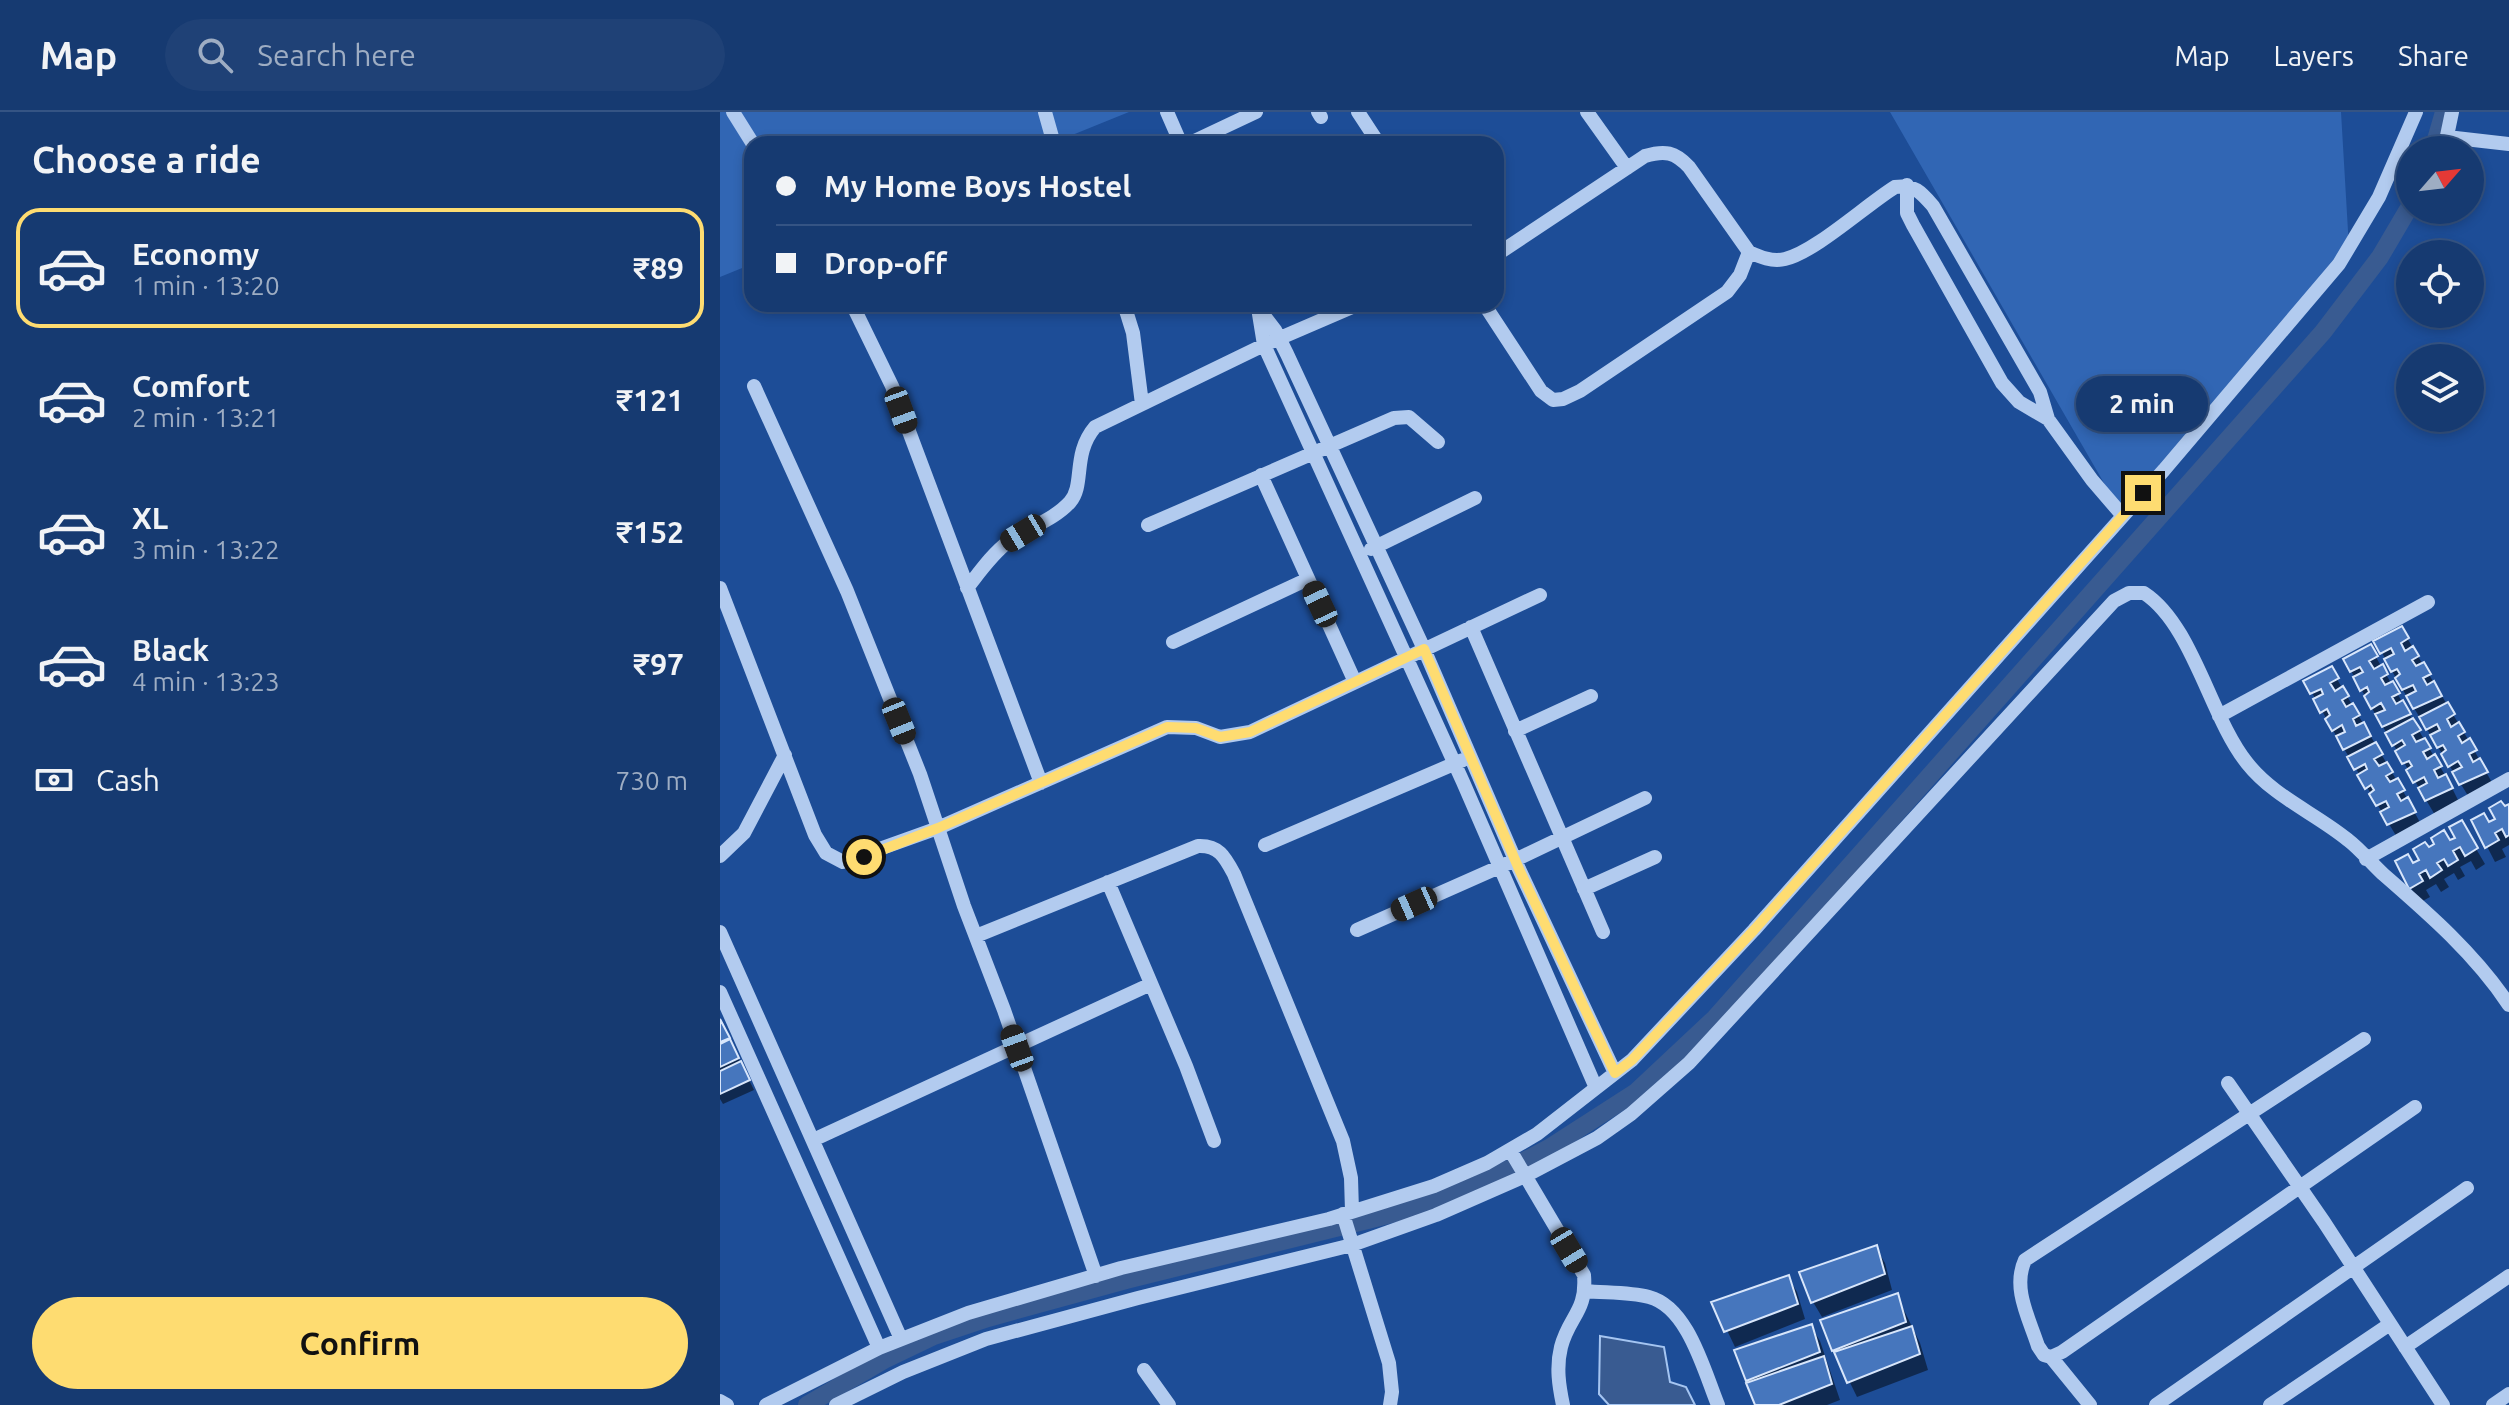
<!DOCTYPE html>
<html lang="en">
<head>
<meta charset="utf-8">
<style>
  body { margin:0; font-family:Ubuntu,sans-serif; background:#1f4176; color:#f1f3f6; height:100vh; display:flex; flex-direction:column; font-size:30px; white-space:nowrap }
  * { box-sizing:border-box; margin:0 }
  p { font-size:26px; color:#9eadc3 }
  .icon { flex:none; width:44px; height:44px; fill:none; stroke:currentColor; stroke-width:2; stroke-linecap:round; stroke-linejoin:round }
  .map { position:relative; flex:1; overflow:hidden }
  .panel { display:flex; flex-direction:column; background:#163a71; width:720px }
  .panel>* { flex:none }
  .guide { position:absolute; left:24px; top:24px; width:760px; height:176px; border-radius:24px; box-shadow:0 4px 12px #0003,0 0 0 2px #355484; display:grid; align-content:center; height:176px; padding:0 32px; background:#163a71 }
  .needle { width:52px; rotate:62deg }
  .controls { position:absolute; left:1676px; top:24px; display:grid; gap:16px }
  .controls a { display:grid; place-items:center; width:88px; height:88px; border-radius:50%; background:#163a71; box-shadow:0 4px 12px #0003,0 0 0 2px #355484; font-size:40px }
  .end { position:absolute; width:36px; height:36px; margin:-18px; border:10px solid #fedc71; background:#111; box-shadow:0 0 0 4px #111 }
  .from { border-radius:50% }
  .bubble { position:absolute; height:56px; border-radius:28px; background:#163a71; box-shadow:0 4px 12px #0003,0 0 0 2px #355484; font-size:26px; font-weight:700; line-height:56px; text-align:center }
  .car { position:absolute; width:24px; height:48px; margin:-24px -12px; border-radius:10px; box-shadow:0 0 6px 2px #0007; background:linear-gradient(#222 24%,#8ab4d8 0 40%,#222 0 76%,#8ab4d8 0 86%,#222 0) }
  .guide b { display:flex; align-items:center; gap:28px; height:76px; font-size:30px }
  .guide b+b { border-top:2px solid #355484 }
  .guide i { width:20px; height:20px; background:#f1f3f6 }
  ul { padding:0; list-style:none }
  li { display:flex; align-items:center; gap:24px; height:120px; margin:0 16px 12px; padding:0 16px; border:4px solid transparent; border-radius:24px }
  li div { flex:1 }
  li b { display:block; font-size:30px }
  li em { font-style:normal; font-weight:700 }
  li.active { border-color:#fedc71 }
  li>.icon { width:72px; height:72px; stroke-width:1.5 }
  h2 { padding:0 32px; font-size:36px; line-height:96px }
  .pay { display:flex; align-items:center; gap:20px; height:88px; padding:0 32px; font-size:30px }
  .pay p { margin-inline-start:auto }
  .button { display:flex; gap:16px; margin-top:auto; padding:16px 32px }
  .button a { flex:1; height:92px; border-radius:48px; background:#fedc71; color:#111; font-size:32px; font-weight:700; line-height:92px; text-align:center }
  header { display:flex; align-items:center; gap:48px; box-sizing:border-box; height:112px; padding:0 40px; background:#163a71; border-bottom:2px solid #355484 }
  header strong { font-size:38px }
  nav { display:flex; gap:44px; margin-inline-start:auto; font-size:28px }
  .search { width:560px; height:72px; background:#1f4176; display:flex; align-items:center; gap:20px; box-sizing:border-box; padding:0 28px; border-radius:44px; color:#9eadc3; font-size:30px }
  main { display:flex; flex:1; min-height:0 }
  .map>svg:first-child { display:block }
</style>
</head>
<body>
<header>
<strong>Map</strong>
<div class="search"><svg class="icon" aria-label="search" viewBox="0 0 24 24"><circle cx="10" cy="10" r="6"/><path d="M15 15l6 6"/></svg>Search here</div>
<nav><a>Map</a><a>Layers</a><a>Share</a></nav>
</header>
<main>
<section class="panel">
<h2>Choose a ride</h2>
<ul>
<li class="active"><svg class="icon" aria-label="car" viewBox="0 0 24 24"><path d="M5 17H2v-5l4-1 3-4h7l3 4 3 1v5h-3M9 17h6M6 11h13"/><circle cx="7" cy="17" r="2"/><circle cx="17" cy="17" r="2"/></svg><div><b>Economy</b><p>1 min · 13:20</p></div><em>₹89</em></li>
<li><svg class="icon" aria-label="car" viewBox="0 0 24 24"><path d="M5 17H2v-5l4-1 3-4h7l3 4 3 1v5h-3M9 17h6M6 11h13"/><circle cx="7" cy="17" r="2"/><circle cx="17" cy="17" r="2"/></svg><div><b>Comfort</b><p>2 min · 13:21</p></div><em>₹121</em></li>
<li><svg class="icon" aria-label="car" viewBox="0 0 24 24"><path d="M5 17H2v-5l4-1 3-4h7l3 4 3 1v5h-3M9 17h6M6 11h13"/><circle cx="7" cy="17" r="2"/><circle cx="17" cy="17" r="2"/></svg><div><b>XL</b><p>3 min · 13:22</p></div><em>₹152</em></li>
<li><svg class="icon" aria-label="car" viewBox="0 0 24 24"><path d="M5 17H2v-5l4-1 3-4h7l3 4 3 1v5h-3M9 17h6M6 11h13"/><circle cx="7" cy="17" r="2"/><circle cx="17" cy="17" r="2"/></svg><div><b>Black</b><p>4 min · 13:23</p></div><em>₹97</em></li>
</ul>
<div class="pay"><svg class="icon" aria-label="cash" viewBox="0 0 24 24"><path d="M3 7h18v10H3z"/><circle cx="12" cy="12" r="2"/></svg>Cash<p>730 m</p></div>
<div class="button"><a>Confirm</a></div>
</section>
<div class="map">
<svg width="1789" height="1293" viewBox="0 0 1789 1293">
  <rect width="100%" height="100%" fill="#1d4d97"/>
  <!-- green -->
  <path fill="#3166b4" d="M0,0H409L330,32H32V152L0,165Z
    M1170,0H1621L1629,136L1403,404Z"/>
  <!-- water -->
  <path fill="#395b91" stroke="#a5c5f1" stroke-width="2" d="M880,1224L944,1235L950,1270L966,1275L975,1293H889L879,1282Z"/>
  <!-- shadow -->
  <path fill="#0007" d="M1681,516L1749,629L1775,676L1750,687L1681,575L1656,530Z
    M1650,535L1729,670L1740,692L1715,703L1650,593L1625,548Z
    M1611,557L1683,679L1703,716L1678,727L1611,615L1586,570Z
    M1789,695V733L1782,737L1786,745L1775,750L1754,709L1769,712L1778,708Z
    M1741,711L1765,752L1756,758L1751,749L1740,755L1745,764L1738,768L1734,761L1724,767L1729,775L1721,780L1716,772L1706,778L1710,785L1699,791L1677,750L1692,753L1702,748L1709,738L1738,726Z
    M0,909L34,978L3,992L0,987Z
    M1156,1136L1165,1151L1172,1178L1102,1205L1093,1190Z
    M1068,1165L1077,1180L1085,1207L1015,1235L994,1191Z
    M1177,1184L1200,1231L1208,1258L1137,1285L1114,1238Z
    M1091,1214L1100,1229L1120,1288L1107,1293H1037L1016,1240Z"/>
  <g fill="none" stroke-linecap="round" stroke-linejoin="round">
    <!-- canal -->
    <path stroke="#395b91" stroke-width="18" d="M1713,38L1724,0
      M87,1293L164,1248L214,1224L268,1206L406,1168L692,1097L785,1059L829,1036L916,980L995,906L1603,220L1660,145L1690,94"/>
  </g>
  <!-- building -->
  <path fill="#4676bd" stroke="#d8e6fb" stroke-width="2" d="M1682,514L1689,526L1681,531L1685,539L1693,534L1699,544L1692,548L1696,554L1704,550L1711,562L1703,566L1707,573L1714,569L1722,584L1693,597L1686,584L1696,579L1693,573L1682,578L1675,566L1680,562L1677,557L1671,560L1664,547L1674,542L1671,536L1660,542L1653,529Z
    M1651,532L1658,544L1649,549L1654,557L1663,552L1668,562L1661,566L1665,573L1673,569L1680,581L1672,585L1676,592L1683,588L1691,602L1662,615L1655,602L1665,598L1661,591L1651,597L1644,584L1649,580L1647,575L1640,579L1633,565L1643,560L1640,555L1630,560L1623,547Z
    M1612,554L1619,566L1610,571L1615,579L1623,574L1629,584L1622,588L1626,595L1633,591L1640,603L1633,607L1636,614L1644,610L1651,624L1623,638L1616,624L1625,620L1622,613L1612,619L1605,607L1610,603L1607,597L1600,601L1593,587L1603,582L1601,577L1590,582L1583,569Z
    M1728,590L1735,602L1727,607L1731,615L1739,610L1745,620L1738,624L1742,631L1750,626L1757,638L1749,642L1753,650L1760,646L1768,660L1739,673L1732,660L1742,655L1738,649L1728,655L1721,642L1726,638L1723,633L1717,636L1710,623L1720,618L1717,612L1706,618L1699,605Z
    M1693,606L1701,618L1692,623L1696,630L1705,626L1711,636L1703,640L1707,647L1715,642L1722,654L1714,658L1718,666L1726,662L1733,676L1705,689L1698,676L1707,671L1704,665L1693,671L1686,658L1692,654L1689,649L1682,652L1675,639L1685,633L1682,628L1672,634L1665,621Z
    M1656,630L1663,642L1654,647L1659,654L1667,650L1673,660L1666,664L1670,670L1678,666L1685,678L1677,682L1681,689L1688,685L1696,700L1667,713L1660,700L1669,695L1666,689L1656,694L1649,682L1654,678L1651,673L1645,677L1637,663L1647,657L1645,652L1634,658L1627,645Z
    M1781,689L1785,694L1789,692V723L1786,725L1782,717L1775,721L1779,728L1765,736L1751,708L1764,701L1769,710L1775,707L1769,696Z
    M1742,708L1758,736L1745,744L1740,735L1733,739L1738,748L1728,754L1724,747L1717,751L1722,758L1710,766L1706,758L1699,762L1703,769L1689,777L1675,749L1688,742L1693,751L1699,748L1693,737L1705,730L1709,735L1714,732L1711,726L1724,718L1730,728L1735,726L1729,715Z
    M0,907L10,926L0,930Z
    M10,927L19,946L0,955V932Z
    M21,949L30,968L0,982V959Z
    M1157,1133L1165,1162L1091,1191L1079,1160Z
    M1069,1163L1078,1192L1004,1220L991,1190Z
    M1178,1181L1186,1210L1112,1239L1100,1208Z
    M1092,1212L1100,1240L1026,1269L1014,1238Z
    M1192,1214L1200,1242L1127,1271L1114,1240Z
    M1104,1244L1112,1272L1059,1293H1035L1026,1271Z"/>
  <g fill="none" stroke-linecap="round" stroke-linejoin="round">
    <!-- minor -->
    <path stroke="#b2cbef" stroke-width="14" d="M13,0L33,32
      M325,0L334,32
      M447,0L461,32
      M598,0L601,5
      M638,0L659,32
      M867,0L907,56
      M1727,25L1789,32
      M468,32L536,0
      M1724,38L1732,0
      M1187,73V101L1193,113L1282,271L1299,290L1328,307L1372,368L1403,404
      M776,143L925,44C945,38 955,40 969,55L1029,140C1040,145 1052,150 1065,147C1095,140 1146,93 1175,75C1194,72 1201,80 1213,94L1320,280L1328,307
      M132,192L172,274L321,671
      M404,192L413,221L422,292
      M764,192L821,279L833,288L843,287L860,279L1007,180L1020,163L1029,140
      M34,274L127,479L200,662L244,794L284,898L376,1164
      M541,363L635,570
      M428,413L674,306L689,305L718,330
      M651,437L755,386
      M0,476L95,723L106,741L123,750L218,716L447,615L476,616L500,625L530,620L820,483
      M247,476C259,461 272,442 288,430C307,416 334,408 350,390C365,373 352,342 375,315L544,233L639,192
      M751,515L883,820
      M453,530L588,467
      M1499,604L1708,490
      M795,619L871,584
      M545,733L743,648
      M0,744L24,721L65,643
      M1646,747L1789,667
      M388,770L466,954L494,1029
      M864,777L935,745
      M637,818L795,748L925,686
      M0,820L181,1227
      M256,824L478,734C499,733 505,745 514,762L623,1029L631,1066L632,1099
      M0,880L159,1236
      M1644,927L1305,1148C1292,1176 1309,1206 1318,1234L1324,1243L1331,1245L1342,1240L1695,995
      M1508,971L1604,1110L1723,1293
      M876,976L743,670L544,233L538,196L555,218L567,242L704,537L799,757L895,961
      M93,1028L431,872
      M790,1038L864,1163C867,1200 849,1204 841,1235C836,1255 839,1274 843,1293
      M623,1102L669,1251L672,1280L670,1293
      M865,1179C886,1181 909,1180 929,1185C968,1195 984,1259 998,1293
      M1685,1235L1789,1164
      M1331,1245L1370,1293
      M424,1258L449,1293
      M0,1289L7,1293
      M46,1293L159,1236L248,1201L401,1156L609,1107L714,1074L767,1051L817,1022L912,948L1034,818L1444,358L1619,152L1659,85L1696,0
      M116,1293L183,1260L266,1227L418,1186L632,1133L716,1103L805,1064L877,1026L911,1002L969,951L1394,489L1409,481H1424C1473,513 1490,605 1527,651C1554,685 1595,701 1628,728C1641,738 1651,751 1663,762C1709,802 1755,842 1789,893
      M1436,1293L1747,1076
      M1550,1293L1670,1212
      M1773,1293L1789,1282"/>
  </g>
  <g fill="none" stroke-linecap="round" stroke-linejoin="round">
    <!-- route -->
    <path stroke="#fedc71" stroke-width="10" d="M144,745L218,716L447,615L476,616L500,625L530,620L704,537L799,757L895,961L912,948L1034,818L1423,381"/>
  </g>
</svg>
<div class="controls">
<a><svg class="needle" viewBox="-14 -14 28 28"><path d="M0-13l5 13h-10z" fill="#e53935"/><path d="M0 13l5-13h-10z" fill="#9eadc3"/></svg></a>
<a><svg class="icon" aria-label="locate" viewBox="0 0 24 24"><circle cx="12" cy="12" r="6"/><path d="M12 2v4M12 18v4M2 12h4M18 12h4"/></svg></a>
<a><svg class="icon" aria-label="layers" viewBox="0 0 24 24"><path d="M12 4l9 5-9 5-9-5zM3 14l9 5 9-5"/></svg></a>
</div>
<i class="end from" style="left:144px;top:745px"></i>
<i class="end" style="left:1423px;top:381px"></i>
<div class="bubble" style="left:1356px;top:264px;width:132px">2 min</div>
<i class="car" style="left:181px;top:298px;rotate:160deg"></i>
<i class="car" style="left:303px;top:421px;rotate:239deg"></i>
<i class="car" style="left:600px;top:492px;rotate:335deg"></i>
<i class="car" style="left:179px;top:609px;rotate:158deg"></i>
<i class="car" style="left:694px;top:792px;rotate:246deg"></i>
<i class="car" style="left:297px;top:936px;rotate:340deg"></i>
<i class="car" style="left:849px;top:1138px;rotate:149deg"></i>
<div class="guide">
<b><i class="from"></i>My Home Boys Hostel</b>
<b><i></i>Drop-off</b>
</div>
</div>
</main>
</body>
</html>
